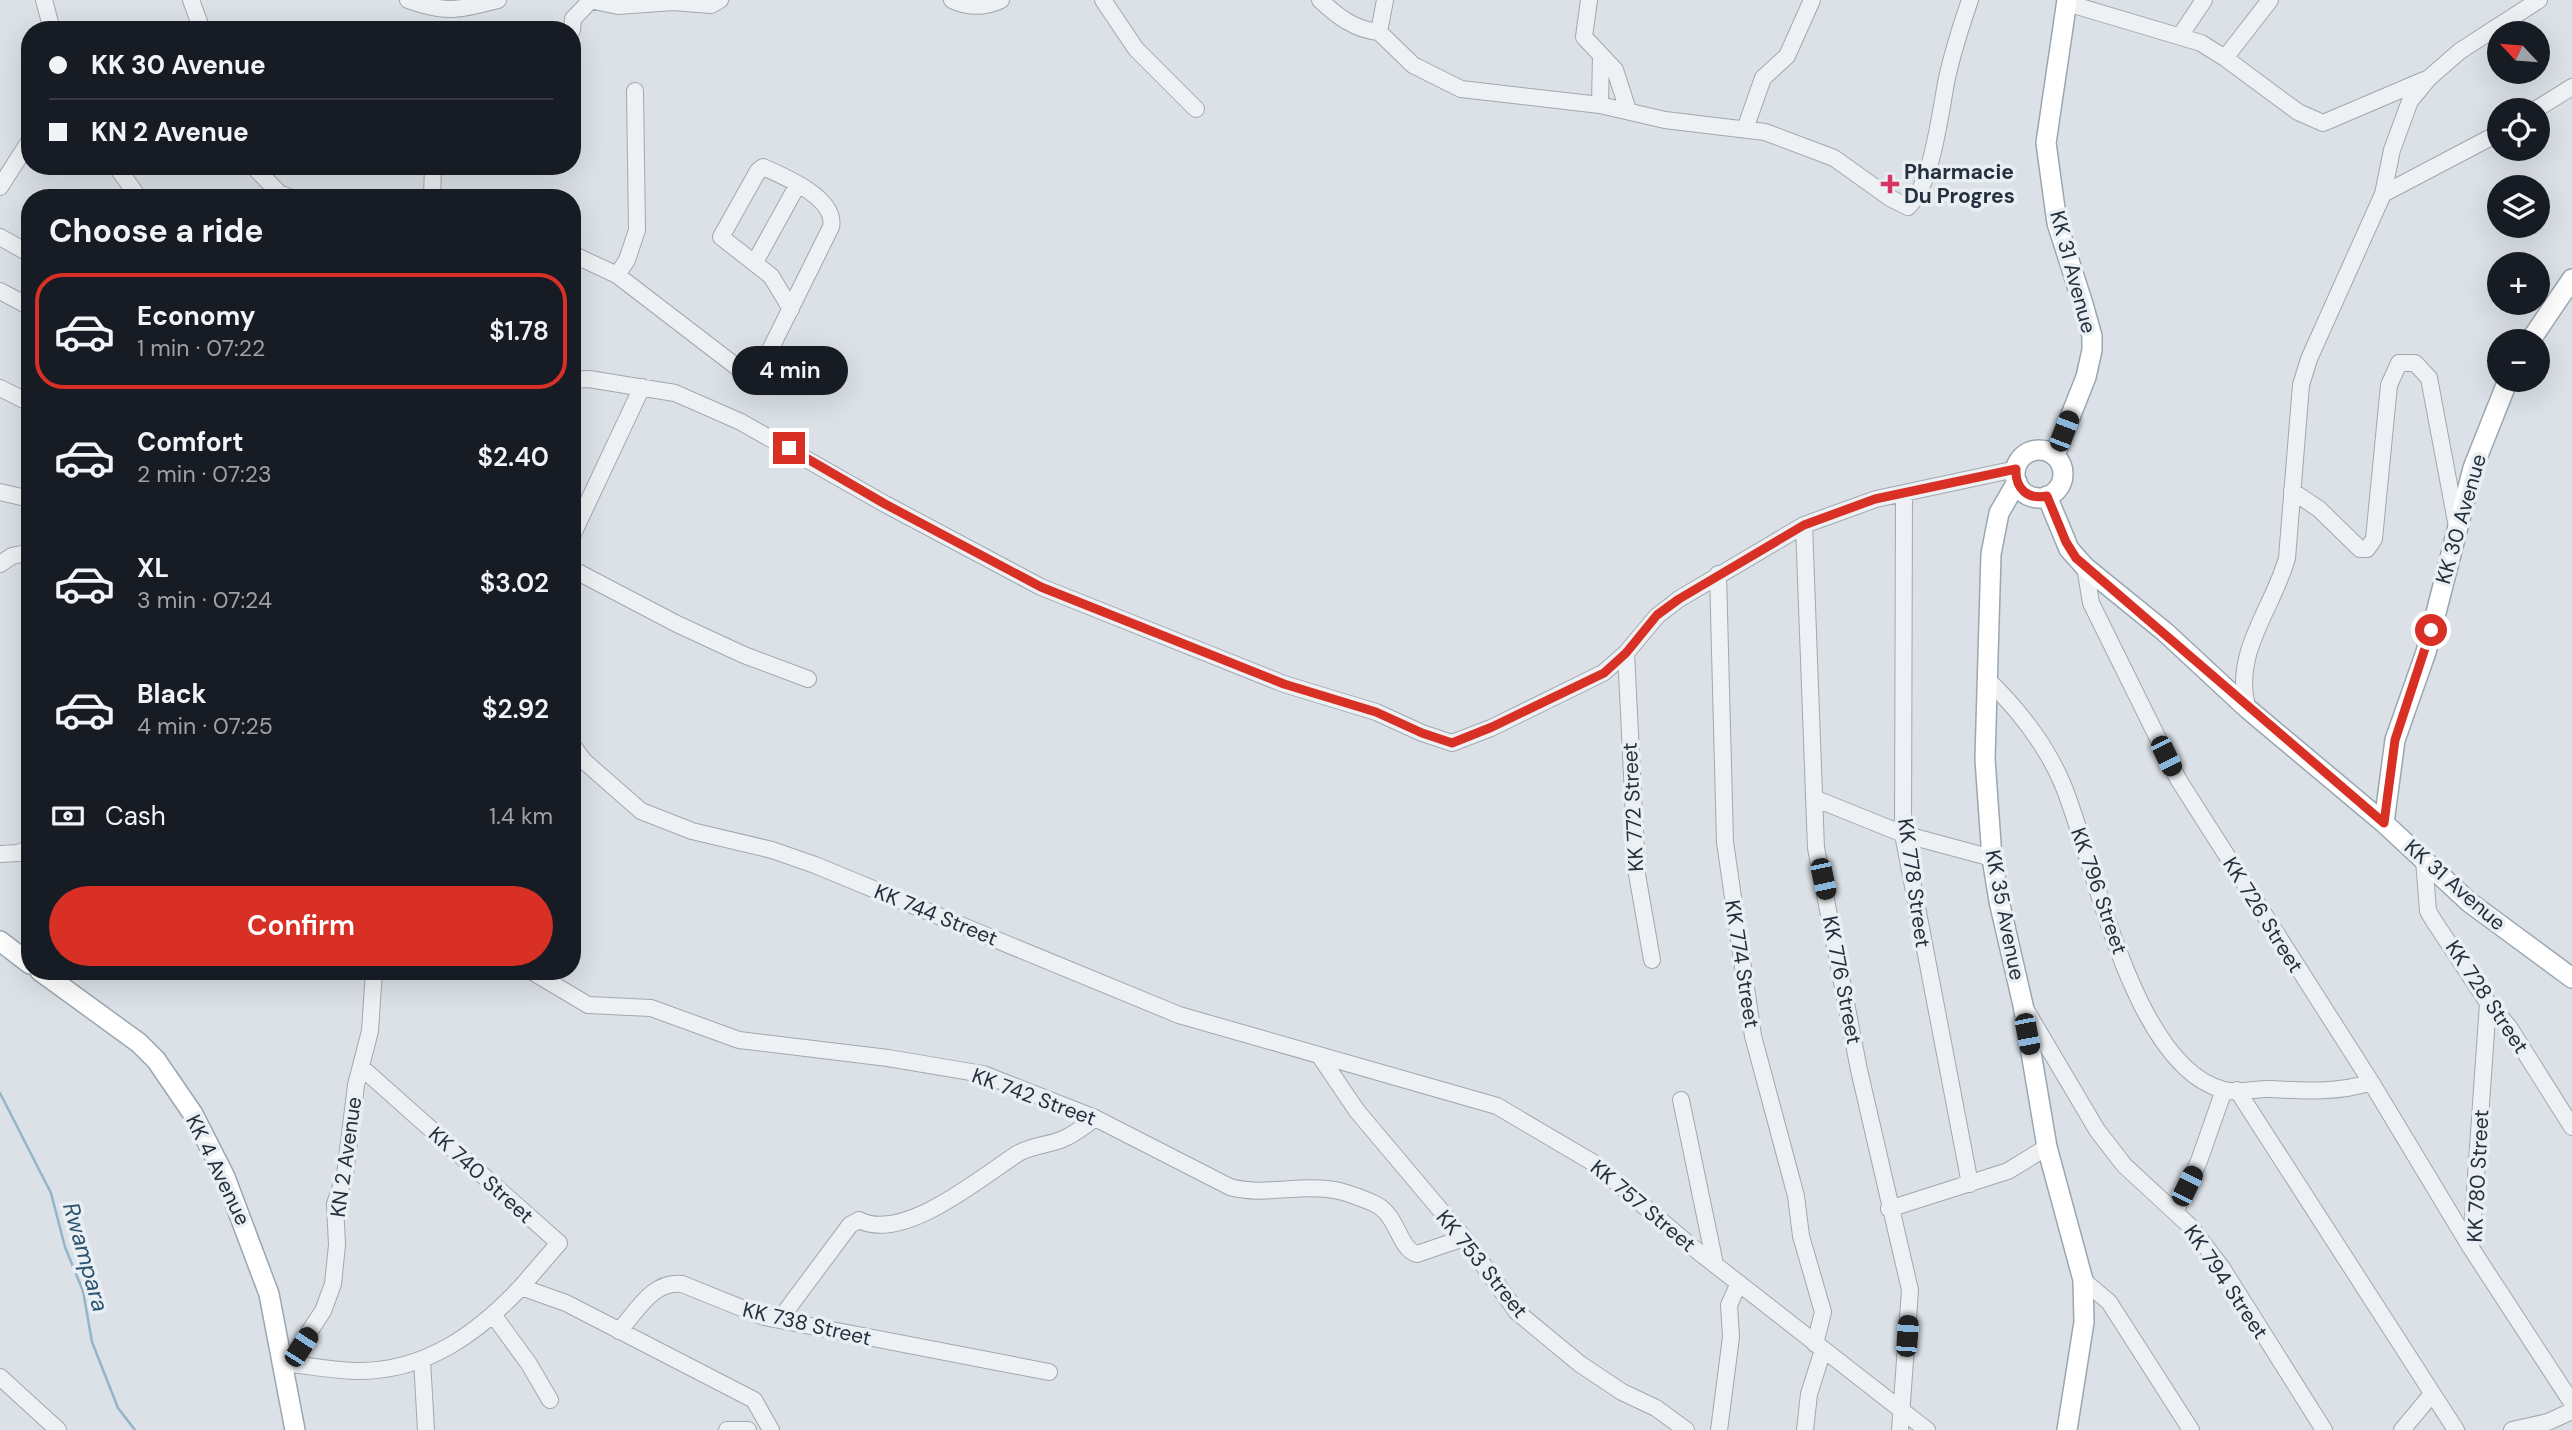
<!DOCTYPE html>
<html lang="en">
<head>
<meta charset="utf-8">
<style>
  body { margin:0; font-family:"DM Sans",sans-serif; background:#242831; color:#f1f3f6; height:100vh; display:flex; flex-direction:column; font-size:26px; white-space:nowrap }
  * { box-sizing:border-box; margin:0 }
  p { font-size:23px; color:#9ea1a6 }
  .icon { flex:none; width:38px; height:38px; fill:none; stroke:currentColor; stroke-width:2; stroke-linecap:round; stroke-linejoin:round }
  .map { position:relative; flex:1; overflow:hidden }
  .sheet { position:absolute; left:21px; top:189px; width:560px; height:791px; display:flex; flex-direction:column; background:#171b24; border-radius:28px; box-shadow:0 7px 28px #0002 }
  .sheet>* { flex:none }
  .top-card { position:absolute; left:21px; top:21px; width:560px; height:154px; border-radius:28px; box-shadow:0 7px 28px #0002; display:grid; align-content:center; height:154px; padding:0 28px; background:#171b24 }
  .needle { width:46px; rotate:296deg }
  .tools { position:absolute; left:2487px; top:21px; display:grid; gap:14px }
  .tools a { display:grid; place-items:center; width:63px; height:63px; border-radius:50%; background:#171b24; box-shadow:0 7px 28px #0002; font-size:35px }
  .end { position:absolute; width:32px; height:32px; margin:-16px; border:9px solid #d93025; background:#fff; box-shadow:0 0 0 4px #fff }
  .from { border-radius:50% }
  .bubble { position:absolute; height:49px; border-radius:24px; background:#171b24; box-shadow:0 7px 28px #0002; font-size:23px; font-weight:600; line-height:49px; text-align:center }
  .car { position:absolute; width:21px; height:42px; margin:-21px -10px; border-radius:9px; box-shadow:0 0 5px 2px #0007; background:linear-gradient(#222 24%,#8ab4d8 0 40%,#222 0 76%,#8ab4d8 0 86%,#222 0) }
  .top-card b { display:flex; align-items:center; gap:24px; height:66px; font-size:26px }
  .top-card b+b { border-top:2px solid #363941 }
  .top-card i { width:18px; height:18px; background:#f1f3f6 }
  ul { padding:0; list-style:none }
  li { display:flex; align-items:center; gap:21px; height:116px; margin:0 14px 10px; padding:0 14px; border:4px solid transparent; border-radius:28px }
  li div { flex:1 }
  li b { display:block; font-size:26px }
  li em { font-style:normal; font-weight:600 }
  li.on { border-color:#d93025 }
  li>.icon { width:63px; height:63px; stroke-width:1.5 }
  h2 { padding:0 28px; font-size:32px; line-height:84px }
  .pay { display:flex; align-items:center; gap:18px; height:77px; padding:0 28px; font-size:26px }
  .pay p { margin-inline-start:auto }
  .action { display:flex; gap:14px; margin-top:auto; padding:14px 28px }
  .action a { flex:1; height:80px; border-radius:42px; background:#d93025; color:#fff; font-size:28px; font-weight:600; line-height:80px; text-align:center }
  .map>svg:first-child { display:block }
</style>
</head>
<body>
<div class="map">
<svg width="2572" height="1430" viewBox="0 0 2572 1430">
  <rect width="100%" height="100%" fill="#dbe1e6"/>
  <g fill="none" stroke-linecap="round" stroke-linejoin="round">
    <!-- stream -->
    <path stroke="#93b4c9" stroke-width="2.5" d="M0,1093L51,1193L65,1247L83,1291L92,1342L118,1408L135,1430"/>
    <defs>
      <path id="minor" d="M44,0L52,30
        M191,0L202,30
        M408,0C447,14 459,10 498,0
        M590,0L618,6L673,2L711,5L720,0
        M952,0C969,8 984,8 1001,0
        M1103,0L1136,49L1196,109
        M1320,0C1337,16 1355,30 1379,32
        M1589,0L1584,37L1615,70L1628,110
        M2067,3L2201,43L2225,58L2270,0
        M572,30L573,19L591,0
        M1379,32L1413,65L1461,89L1600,105L1665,120L1765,132L1834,158L1890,198L1908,207C1933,183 1940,112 1947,78C1953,51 1961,26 1970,0
        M1379,32L1385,0
        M2180,36L2204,0
        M2225,58L2298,112L2323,123L2424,80
        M1600,105L1601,55
        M2535,110L2572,87
        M1745,129L1763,78L1787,56L1812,0
        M116,166L139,198
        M253,166L279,193L291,198
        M0,187L30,140
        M2383,194L2499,133
        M432,198L433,166
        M0,237L30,254
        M572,254L617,275L759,384
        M755,262L797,186
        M617,275L627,260L637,230L635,91
        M0,291L30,307
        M752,378L771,348L831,227C837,199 786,177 763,167L758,171L721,237L771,276L791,309
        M572,380L589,379L675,393L741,422L885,504L1041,587L1284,684L1376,712L1422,733L1452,743L1491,728L1603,673L1626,653L1657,616L1679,599L1804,525L1876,499L2016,469
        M0,388L30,403
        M2292,491L2319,509L2360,549H2367L2374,539L2389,385L2399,363H2415L2429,378L2457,527
        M0,492L30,499
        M1904,493L1903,834L1970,1184
        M1804,525L1816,848L1859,1070L1910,1290L1900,1430
        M572,536L642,387
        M0,564L12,556L30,552
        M2085,567L2091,603L2178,779L2371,1082L2471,1248
        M572,569L677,624L744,655L808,679
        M1718,574L1725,842L1753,1036L1796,1196L1801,1236L1823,1312L1815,1344
        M1626,653L1637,874L1652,960
        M1986,678C2018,709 2046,744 2063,785C2095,862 2132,1067 2224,1090C2238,1094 2257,1088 2271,1089C2304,1091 2340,1093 2371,1082
        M2248,709C2231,654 2273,609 2287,558L2301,385L2309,359L2383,194L2392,150L2410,101L2429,78L2460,51L2539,0
        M572,745L584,761L641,811L692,831L772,850L815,865L1179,1015L1497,1106L1592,1162L1691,1246L1927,1430
        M1814,798L1903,834L1992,858
        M0,854L18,853L30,848
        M2424,860L2428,911L2432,918L2488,1003L2509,1027L2572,1127
        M531,971L588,1005L651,1008L739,1040L888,1058L983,1074L1095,1118L1230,1187C1262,1196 1294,1185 1327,1189C1342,1190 1359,1197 1373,1203C1398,1213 1398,1249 1417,1254L1464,1238
        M2488,1003L2471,1248L2572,1403
        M2026,1010L2097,1130L2124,1165L2190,1226L2222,1268L2324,1430
        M1319,1055L1357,1111L1464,1238L1517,1312L1580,1364L1622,1392L1656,1408L1686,1430
        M361,1067L559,1243L521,1287
        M2237,1090L2456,1430
        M1681,1100L1715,1264
        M1889,1209L2008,1171L2047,1147
        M2175,1212L2199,1161L2224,1090
        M2083,1280L2109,1302L2191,1430
        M494,1316L529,1364L550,1400
        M780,1319L850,1225L859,1220C903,1243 980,1178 1017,1154C1030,1146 1049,1145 1063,1139C1075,1134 1085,1126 1095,1118
        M619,1331C637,1311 653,1280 682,1284L764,1317L1049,1372
        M422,1360L426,1430
        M290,1364C312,1366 336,1371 359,1371C426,1371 478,1333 521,1287L566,1303L754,1400L771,1430
        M284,1370L323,1311L333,1284L337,1245L335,1204L345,1175L356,1085L370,1031L374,971
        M0,1377L58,1430
        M727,1430H748
        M1719,1430L1731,1337L1729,1305L1739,1283
        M1805,1430L1809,1394L1823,1350
        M2402,1430L2432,1394
        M2512,1430L2548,1422L2572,1411"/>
      <path id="major" d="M2530,341L2572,279
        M2015 474a24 24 0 1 1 48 0a24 24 0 1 1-48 0Z
        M2055,455L2086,377L2092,350V336L2083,304L2057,223L2046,143L2067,0
        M2017,482L1999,513L1991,554L1985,759L1992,858L1999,901L2023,1005L2047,1147L2083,1280L2084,1322L2067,1430
        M2047,496L2069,549L2085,567L2165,632L2248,709L2384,823L2469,902L2572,978
        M2384,823L2395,740L2426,652L2473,468L2508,380
        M0,941L30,964
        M40,971L139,1043L156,1060L193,1114L225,1177L269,1294L295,1430"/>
    </defs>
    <!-- minor casing -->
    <use href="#minor" stroke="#a0a8b0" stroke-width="18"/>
    <!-- major casing -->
    <use href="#major" stroke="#99a7b2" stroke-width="22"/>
    <!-- minor -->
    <use href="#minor" stroke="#edf1f4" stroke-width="16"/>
    <!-- major -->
    <use href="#major" stroke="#fff" stroke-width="19"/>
  </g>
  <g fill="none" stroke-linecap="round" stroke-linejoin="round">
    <!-- route -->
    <path stroke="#d93025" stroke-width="9" d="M789,448L885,504L1041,587L1284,684L1376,712L1422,733L1452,743L1492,727L1604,673L1626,653L1657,615L1679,599L1804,525L1875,499L2016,469C2015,489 2028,500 2047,496L2066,542L2076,558L2384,823L2395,740L2431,630"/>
  </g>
  <!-- markers -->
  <path fill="#d53662" stroke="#eaeff4" stroke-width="2.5" d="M1886.5 173.5h7v7h7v7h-7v7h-7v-7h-7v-7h7z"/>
  <g text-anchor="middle" stroke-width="7" stroke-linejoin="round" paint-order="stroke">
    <!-- poi labels -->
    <g font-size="21" font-weight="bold" fill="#24303d" stroke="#eaeff4" text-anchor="start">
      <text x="1904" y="179">Pharmacie<tspan x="1904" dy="24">Du Progres</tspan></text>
    </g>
    <!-- street labels -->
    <g font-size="21" fill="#24303d" stroke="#eaeff4">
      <text transform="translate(2073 272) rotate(75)" y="7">KK 31 Avenue</text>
      <text transform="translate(2461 519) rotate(-74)" y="7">KK 30 Avenue</text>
      <text transform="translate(1633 807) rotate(-93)" y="7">KK 772 Street</text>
      <text transform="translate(1914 883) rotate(82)" y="7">KK 778 Street</text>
      <text transform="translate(2455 885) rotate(41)" y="7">KK 31 Avenue</text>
      <text transform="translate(2099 891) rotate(71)" y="7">KK 796 Street</text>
      <text transform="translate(936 915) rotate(22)" y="7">KK 744 Street</text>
      <text transform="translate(2005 915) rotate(79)" y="7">KK 35 Avenue</text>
      <text transform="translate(2263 915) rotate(58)" y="7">KK 726 Street</text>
      <text transform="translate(1742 964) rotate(81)" y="7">KK 774 Street</text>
      <text transform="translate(1842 980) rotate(79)" y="7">KK 776 Street</text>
      <text transform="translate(2487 997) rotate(56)" y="7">KK 728 Street</text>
      <text transform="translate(1034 1097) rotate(20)" y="7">KK 742 Street</text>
      <text transform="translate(346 1157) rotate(-82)" y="7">KN 2 Avenue</text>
      <text transform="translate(218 1170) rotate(64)" y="7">KK 4 Avenue</text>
      <text transform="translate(481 1175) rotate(42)" y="7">KK 740 Street</text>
      <text transform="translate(2478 1176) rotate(-87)" y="7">KK 780 Street</text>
      <text transform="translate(1643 1206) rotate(40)" y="7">KK 757 Street</text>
      <text transform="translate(1482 1264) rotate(51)" y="7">KK 753 Street</text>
      <text transform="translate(2226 1282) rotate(56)" y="7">KK 794 Street</text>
      <text transform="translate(807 1324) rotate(13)" y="7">KK 738 Street</text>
    </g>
    <!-- water labels -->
    <g font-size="23" font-style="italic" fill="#2c5572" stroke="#eaeff4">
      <text transform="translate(86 1257) rotate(74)" y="8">Rwampara</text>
    </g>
  </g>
</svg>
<div class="tools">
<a><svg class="needle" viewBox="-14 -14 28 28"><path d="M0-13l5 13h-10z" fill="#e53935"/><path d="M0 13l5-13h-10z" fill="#9ea1a6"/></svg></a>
<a><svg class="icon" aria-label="locate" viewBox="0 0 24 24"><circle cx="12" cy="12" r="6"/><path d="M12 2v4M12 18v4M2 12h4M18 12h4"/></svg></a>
<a><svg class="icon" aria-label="layers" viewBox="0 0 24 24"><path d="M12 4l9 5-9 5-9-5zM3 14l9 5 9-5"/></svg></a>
<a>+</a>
<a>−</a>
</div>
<i class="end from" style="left:2431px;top:630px"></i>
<i class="end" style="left:789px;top:448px"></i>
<div class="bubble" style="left:732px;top:346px;width:116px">4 min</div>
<i class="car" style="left:2064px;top:431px;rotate:21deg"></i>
<i class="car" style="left:2166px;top:756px;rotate:154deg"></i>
<i class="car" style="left:1823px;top:879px;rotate:168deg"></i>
<i class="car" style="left:2027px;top:1034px;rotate:169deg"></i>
<i class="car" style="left:2187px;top:1186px;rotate:26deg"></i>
<i class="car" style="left:1907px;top:1336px;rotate:4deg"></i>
<i class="car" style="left:301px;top:1347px;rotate:33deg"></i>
<div class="top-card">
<b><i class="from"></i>KK 30 Avenue</b>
<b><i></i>KN 2 Avenue</b>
</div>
<section class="sheet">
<h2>Choose a ride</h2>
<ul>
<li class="on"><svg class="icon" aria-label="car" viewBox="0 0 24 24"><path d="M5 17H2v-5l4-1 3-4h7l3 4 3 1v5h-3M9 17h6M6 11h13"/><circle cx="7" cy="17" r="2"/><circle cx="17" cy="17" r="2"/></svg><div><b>Economy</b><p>1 min · 07:22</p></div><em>$1.78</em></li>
<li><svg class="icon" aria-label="car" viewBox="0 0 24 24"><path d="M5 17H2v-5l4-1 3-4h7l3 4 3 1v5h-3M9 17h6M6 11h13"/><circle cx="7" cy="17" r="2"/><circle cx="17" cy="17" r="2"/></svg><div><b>Comfort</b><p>2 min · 07:23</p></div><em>$2.40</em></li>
<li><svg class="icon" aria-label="car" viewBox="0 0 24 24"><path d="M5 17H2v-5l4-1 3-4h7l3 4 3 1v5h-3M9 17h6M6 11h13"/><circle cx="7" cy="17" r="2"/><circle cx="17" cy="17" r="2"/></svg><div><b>XL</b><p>3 min · 07:24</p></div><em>$3.02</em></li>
<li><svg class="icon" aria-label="car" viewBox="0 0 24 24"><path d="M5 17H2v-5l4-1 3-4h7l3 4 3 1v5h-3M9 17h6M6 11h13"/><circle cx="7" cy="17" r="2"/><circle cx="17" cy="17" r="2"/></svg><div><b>Black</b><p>4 min · 07:25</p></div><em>$2.92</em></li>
</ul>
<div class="pay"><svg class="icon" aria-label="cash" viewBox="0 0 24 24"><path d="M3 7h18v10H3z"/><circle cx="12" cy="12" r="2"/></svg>Cash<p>1.4 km</p></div>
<div class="action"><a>Confirm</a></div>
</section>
</div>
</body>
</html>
